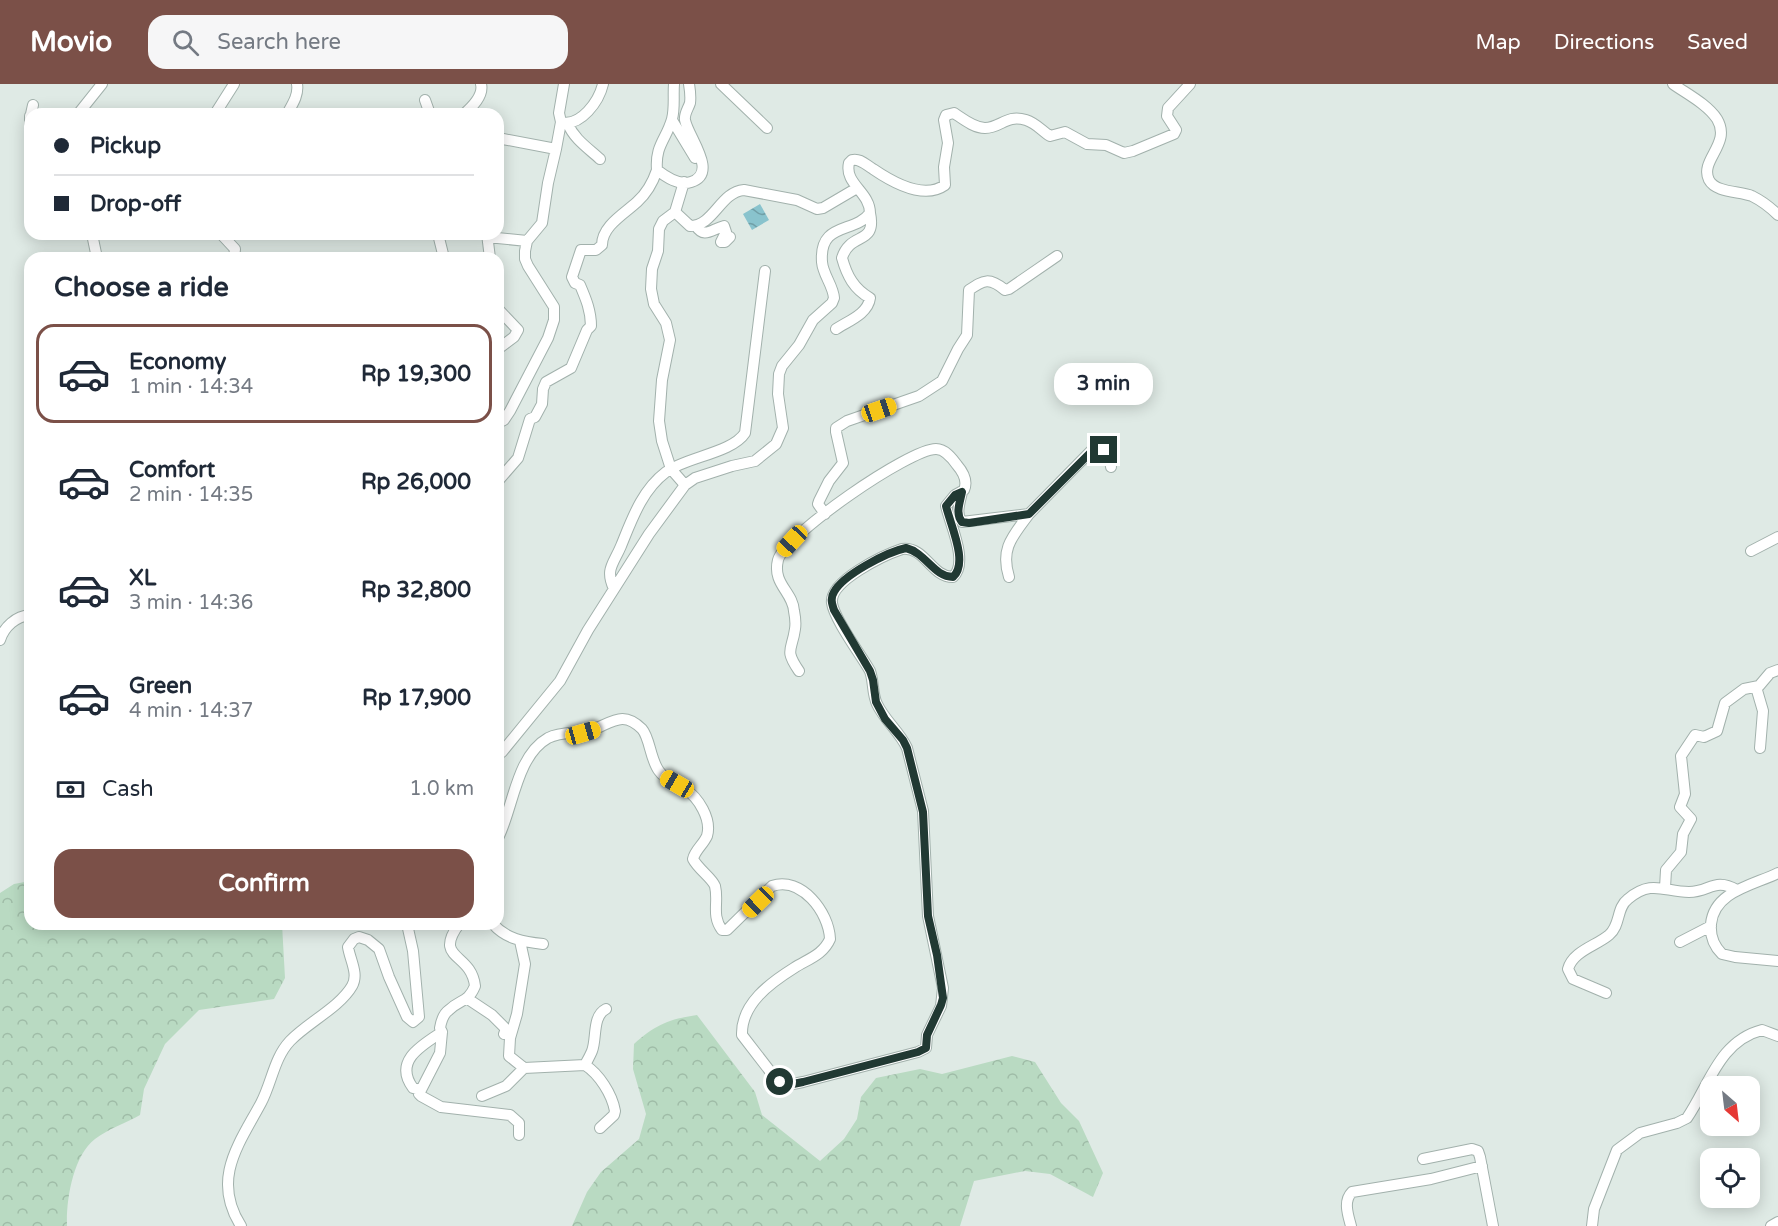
<!DOCTYPE html>
<html lang="en">
<head>
<meta charset="utf-8">
<style>
  body { margin:0; font-family:"Varela Round",sans-serif; background:#f6f6f7; color:#1f2937; height:100vh; display:flex; flex-direction:column; font-size:22px; white-space:nowrap }
  * { box-sizing:border-box; margin:0 }
  p { font-size:20px; color:#747a83 }
  .icon { flex:none; width:33px; height:33px; fill:none; stroke:currentColor; stroke-width:2; stroke-linecap:round; stroke-linejoin:round }
  .map { position:relative; flex:1; overflow:hidden }
  .sheet { position:absolute; left:24px; top:168px; width:480px; height:678px; display:flex; flex-direction:column; background:#fff; border-radius:18px; box-shadow:0 3px 15px #0003 }
  .sheet>* { flex:none }
  .banner { position:absolute; left:24px; top:24px; width:480px; height:132px; border-radius:18px; box-shadow:0 3px 15px #0003; display:grid; align-content:center; height:132px; padding:0 30px; background:#fff }
  .needle { width:39px; rotate:152deg }
  .buttons { position:absolute; left:1700px; top:992px; display:grid; gap:12px }
  .buttons a { display:grid; place-items:center; width:60px; height:60px; border-radius:12px; background:#fff; box-shadow:0 3px 15px #0003; font-size:30px }
  .end { position:absolute; width:27px; height:27px; margin:-14px; border:8px solid #213933; background:#fff; box-shadow:0 0 0 3px #fff }
  .from { border-radius:50% }
  .bubble { position:absolute; height:42px; border-radius:18px; background:#fff; box-shadow:0 3px 15px #0003; font-size:20px; font-weight:800; line-height:42px; text-align:center }
  .car { position:absolute; width:18px; height:36px; margin:-18px -9px; border-radius:8px; box-shadow:0 0 4px 2px #0007; background:linear-gradient(#f5c518 24%,#345 0 40%,#f5c518 0 76%,#345 0 86%,#f5c518 0) }
  .banner b { display:flex; align-items:center; gap:21px; height:57px; font-size:22px }
  .banner b+b { border-top:2px solid #e0e1e3 }
  .banner i { width:15px; height:15px; background:#1f2937 }
  ul { padding:0; list-style:none }
  li { display:flex; align-items:center; gap:18px; height:99px; margin:0 12px 9px; padding:0 18px; border:3px solid transparent; border-radius:18px }
  li div { flex:1 }
  li b { display:block; font-size:22px }
  li em { font-style:normal; font-weight:800 }
  li.on { border-color:#7b5048 }
  li>.icon { width:54px; height:54px; stroke-width:1.5 }
  h2 { padding:0 30px; font-size:27px; line-height:72px }
  .pay { display:flex; align-items:center; gap:15px; height:66px; padding:0 30px; font-size:22px }
  .pay p { margin-inline-start:auto }
  .cta { display:flex; gap:12px; margin-top:auto; padding:12px 30px }
  .cta a { flex:1; height:69px; border-radius:18px; background:#7b5048; color:#fff; font-size:24px; font-weight:800; line-height:69px; text-align:center }
  header { display:flex; align-items:center; gap:36px; box-sizing:border-box; height:84px; padding:0 30px; background:#7b5048; color:#fff }
  header strong { font-size:28px }
  nav { display:flex; gap:33px; margin-inline-start:auto; font-size:21px }
  .search { width:420px; height:54px; background:#f6f6f7; display:flex; align-items:center; gap:15px; box-sizing:border-box; padding:0 21px; border-radius:18px; color:#747a83; font-size:22px }
  .map>svg:first-child { display:block }
</style>
</head>
<body>
<header>
<strong>Movio</strong>
<div class="search"><svg class="icon" aria-label="search" viewBox="0 0 24 24"><circle cx="10" cy="10" r="6"/><path d="M15 15l6 6"/></svg>Search here</div>
<nav><a>Map</a><a>Directions</a><a>Saved</a></nav>
</header>
<div class="map">
<svg width="1778" height="1142" viewBox="0 0 1778 1142">
  <defs>
    <pattern id="forest-crowns" width="20" height="18" patternUnits="userSpaceOnUse" patternTransform="scale(1.5)"><rect width="20" height="18" fill="#b9dac2"/><path d="M2 6a3 3 0 1 1 6 0M12 15a3 3 0 1 1 6 0" fill="none" stroke="#9fbca7"/></pattern>
    <pattern id="water-waves" width="16" height="10" patternUnits="userSpaceOnUse" patternTransform="scale(1.5)"><rect width="16" height="10" fill="#89c3cd"/><path d="M0 5q4-4 8 0t8 0" fill="none" stroke="#709fa7"/></pattern>
  </defs>
  <rect width="100%" height="100%" fill="#dfeae5"/>
  <!-- forest -->
  <path fill="url(#forest-crowns)" d="M30,797V840H282L285,894L274,915L199,926L165,960L144,1005L140,1031C126,1039 108,1045 95,1055C73,1072 66,1116 67,1142H0V809L14,800Z
    M697,931L755,1008L762,1031L820,1077L844,1055L857,1035L861,1013L876,994L920,985L942,990L1012,972L1035,978L1061,1019L1079,1037L1103,1089L1093,1113L1050,1090L1025,1087L974,1097L960,1142H572L587,1108L601,1088L639,1055L646,1030L633,985L634,960C655,941 669,935 697,931Z"/>
  <!-- water -->
  <path fill="url(#water-waves)" d="M760,120L769,136L752,146L743,130Z"/>
  <g fill="none" stroke-linecap="round" stroke-linejoin="round">
    <defs>
      <path id="minor" d="M564,0L559,29L561,38C581,43 599,17 603,0
        M674,0C673,11 675,24 672,35C666,56 655,61 657,86C666,93 679,102 691,98C719,89 688,53 685,36C684,30 688,25 690,19C691,12 690,6 689,0
        M721,0L767,44
        M1673,0C1687,10 1707,20 1717,35C1732,60 1699,76 1709,96C1716,109 1740,107 1752,112C1762,117 1770,123 1778,131
        M425,16L430,30
        M31,30L33,21
        M78,30L102,0
        M215,30L234,0
        M287,30C292,21 299,11 297,0
        M464,30C472,23 484,12 481,0
        M30,32V44
        M672,36L695,74
        M568,40C574,55 588,64 600,75
        M498,57L503,55L556,65L561,38
        M684,98L675,128L690,142C714,142 720,108 744,106L797,116L817,125L823,124L857,104
        M675,128L663,137L659,145L658,167L652,185L651,205L654,220L666,239L670,256L662,296L659,337L662,357L671,385L685,401
        M696,142C704,155 712,145 724,142L726,148L721,158H725L730,153
        M92,150L97,174
        M221,150L235,165L234,174
        M438,150L444,174
        M487,150L490,174
        M487,153L527,157
        M498,225L518,246L514,253L498,265
        M836,245C848,237 868,230 870,214C854,205 847,192 842,174C850,147 877,162 870,129
        M498,339L504,336L510,327L548,254L554,236V223L528,182L525,175V167L527,157L542,139L548,99L556,65
        M498,397L518,374L530,335L535,333L542,320L543,305L546,298L571,284L587,246L591,242C591,227 586,215 580,201L575,199L572,193L581,166H596L602,161C602,142 624,130 637,118C647,109 653,98 657,86
        M962,408C960,418 955,430 962,438L1029,430C1013,452 1000,464 1009,493
        M825,430L818,420L819,417L829,397L843,379L836,348V344L847,337L919,312L942,297L958,265L967,251L969,206C984,196 989,193 1005,206L1009,205L1057,172
        M1029,430L1091,367C1104,363 1110,369 1111,383
        M1751,467L1778,453
        M614,505C605,485 613,481 621,462C632,435 642,406 666,388C686,373 732,369 745,349L765,187
        M0,556C4,543 16,532 30,531
        M1756,603L1763,627L1760,664
        M498,668H502L560,597L588,546L649,450L685,401L695,394L732,382L755,377L776,360L783,344L778,310L779,290L782,282L799,261L813,236L832,219L834,214C833,201 823,191 822,178C819,137 855,150 870,129C870,108 844,100 849,79L852,76C860,74 866,81 873,85C892,98 924,116 945,101L944,83L948,59L944,36L946,31L954,29C963,35 974,44 985,44C1001,44 1006,30 1026,36C1036,39 1042,47 1050,52L1065,48L1087,60L1106,61L1124,69L1133,67L1174,50L1176,46L1167,32L1168,24L1190,0
        M498,754C513,725 516,672 548,654C564,646 581,651 597,644C615,636 625,628 642,645C650,654 650,675 659,687C665,696 677,699 685,705C698,713 712,735 707,752C703,761 695,766 693,775C698,785 712,794 715,802C719,818 711,831 722,846H727L772,802C801,792 829,828 830,855C823,871 808,875 794,884C770,899 741,920 742,951L776,995L788,1001L803,998L918,968L926,964L927,951L941,922L943,904L928,832L923,727L907,664C900,648 885,637 877,620C872,610 874,598 870,587C861,571 834,535 832,519C829,497 884,471 902,465C925,462 931,493 953,493C969,479 950,440 946,422L955,411L964,406C968,397 963,388 957,381C952,374 945,365 936,365C909,365 785,451 778,476C772,500 793,508 794,527C795,532 796,539 795,545C792,567 784,565 799,587
        M1778,789C1754,801 1714,807 1711,840C1710,851 1714,862 1722,870L1735,873L1778,877
        M1665,804L1666,786L1681,768L1683,750L1691,735L1680,723L1685,710L1681,672L1695,651L1704,653L1717,647L1725,619L1744,605L1759,602L1770,589L1778,586
        M459,840C433,876 471,868 475,902C468,919 460,915 449,926C443,930 441,938 440,944L442,948C422,961 393,977 413,1004L421,1006L419,1010L421,1012L441,1023L510,1031L519,1039V1051
        M493,840C506,855 524,858 543,860
        M520,857L525,880L517,930L510,954L509,972L524,984L585,981C599,990 612,1010 615,1027L614,1031L600,1044
        M1680,858L1711,842
        M1606,909L1573,895L1568,885C1573,867 1596,862 1609,851C1621,841 1616,824 1628,815C1652,795 1664,808 1689,808C1710,808 1714,793 1737,806
        M468,915L492,931L506,945L504,950
        M585,981C587,977 590,972 592,967C597,954 592,932 606,925
        M421,1006L440,969L442,948
        M482,1012L506,1002L524,984
        M1423,1075L1472,1065L1478,1067L1480,1073L1493,1142
        M241,1142C211,1095 239,1060 261,1019C272,998 274,974 290,957C307,939 340,923 352,902C359,890 350,876 348,863L354,855L359,853L368,856L379,865L389,893L407,933L413,938L419,933L413,867L407,840
        M1351,1142C1348,1131 1343,1117 1352,1108L1431,1095L1482,1082
        M1592,1142L1594,1125L1617,1066L1640,1049L1677,1039L1687,1034C1709,1002 1719,957 1762,946L1778,952
        M1771,1142L1778,1138"/>
    </defs>
    <!-- minor casing -->
    <use href="#minor" stroke="#a2b1ac" stroke-width="12"/>
    <!-- minor -->
    <use href="#minor" stroke="#fff" stroke-width="10"/>
  </g>
  <g fill="none" stroke-linecap="round" stroke-linejoin="round">
    <!-- route -->
    <path stroke="#213933" stroke-width="8" d="M780,998L788,1001L803,998L918,968L926,964L927,951L941,921L943,914L937,871L928,832L923,728L907,664L903,656L885,635L876,618L873,596L870,587L834,526C832,520 830,514 834,508C843,491 887,468 906,464C926,469 934,493 953,493C969,479 950,440 946,422L955,411L962,408C960,418 955,430 962,438L969,439L1029,430L1091,368L1098,365L1104,366"/>
  </g>
</svg>
<div class="buttons">
<a><svg class="needle" viewBox="-14 -14 28 28"><path d="M0-13l5 13h-10z" fill="#e53935"/><path d="M0 13l5-13h-10z" fill="#747a83"/></svg></a>
<a><svg class="icon" aria-label="locate" viewBox="0 0 24 24"><circle cx="12" cy="12" r="6"/><path d="M12 2v4M12 18v4M2 12h4M18 12h4"/></svg></a>
</div>
<i class="end from" style="left:780px;top:998px"></i>
<i class="end" style="left:1104px;top:366px"></i>
<div class="bubble" style="left:1054px;top:279px;width:99px">3 min</div>
<i class="car" style="left:879px;top:326px;rotate:71deg"></i>
<i class="car" style="left:792px;top:457px;rotate:223deg"></i>
<i class="car" style="left:583px;top:649px;rotate:74deg"></i>
<i class="car" style="left:677px;top:700px;rotate:300deg"></i>
<i class="car" style="left:758px;top:818px;rotate:226deg"></i>
<div class="banner">
<b><i class="from"></i>Pickup</b>
<b><i></i>Drop-off</b>
</div>
<section class="sheet">
<h2>Choose a ride</h2>
<ul>
<li class="on"><svg class="icon" aria-label="car" viewBox="0 0 24 24"><path d="M5 17H2v-5l4-1 3-4h7l3 4 3 1v5h-3M9 17h6M6 11h13"/><circle cx="7" cy="17" r="2"/><circle cx="17" cy="17" r="2"/></svg><div><b>Economy</b><p>1 min · 14:34</p></div><em>Rp 19,300</em></li>
<li><svg class="icon" aria-label="car" viewBox="0 0 24 24"><path d="M5 17H2v-5l4-1 3-4h7l3 4 3 1v5h-3M9 17h6M6 11h13"/><circle cx="7" cy="17" r="2"/><circle cx="17" cy="17" r="2"/></svg><div><b>Comfort</b><p>2 min · 14:35</p></div><em>Rp 26,000</em></li>
<li><svg class="icon" aria-label="car" viewBox="0 0 24 24"><path d="M5 17H2v-5l4-1 3-4h7l3 4 3 1v5h-3M9 17h6M6 11h13"/><circle cx="7" cy="17" r="2"/><circle cx="17" cy="17" r="2"/></svg><div><b>XL</b><p>3 min · 14:36</p></div><em>Rp 32,800</em></li>
<li><svg class="icon" aria-label="car" viewBox="0 0 24 24"><path d="M5 17H2v-5l4-1 3-4h7l3 4 3 1v5h-3M9 17h6M6 11h13"/><circle cx="7" cy="17" r="2"/><circle cx="17" cy="17" r="2"/></svg><div><b>Green</b><p>4 min · 14:37</p></div><em>Rp 17,900</em></li>
</ul>
<div class="pay"><svg class="icon" aria-label="cash" viewBox="0 0 24 24"><path d="M3 7h18v10H3z"/><circle cx="12" cy="12" r="2"/></svg>Cash<p>1.0 km</p></div>
<div class="cta"><a>Confirm</a></div>
</section>
</div>
</body>
</html>
